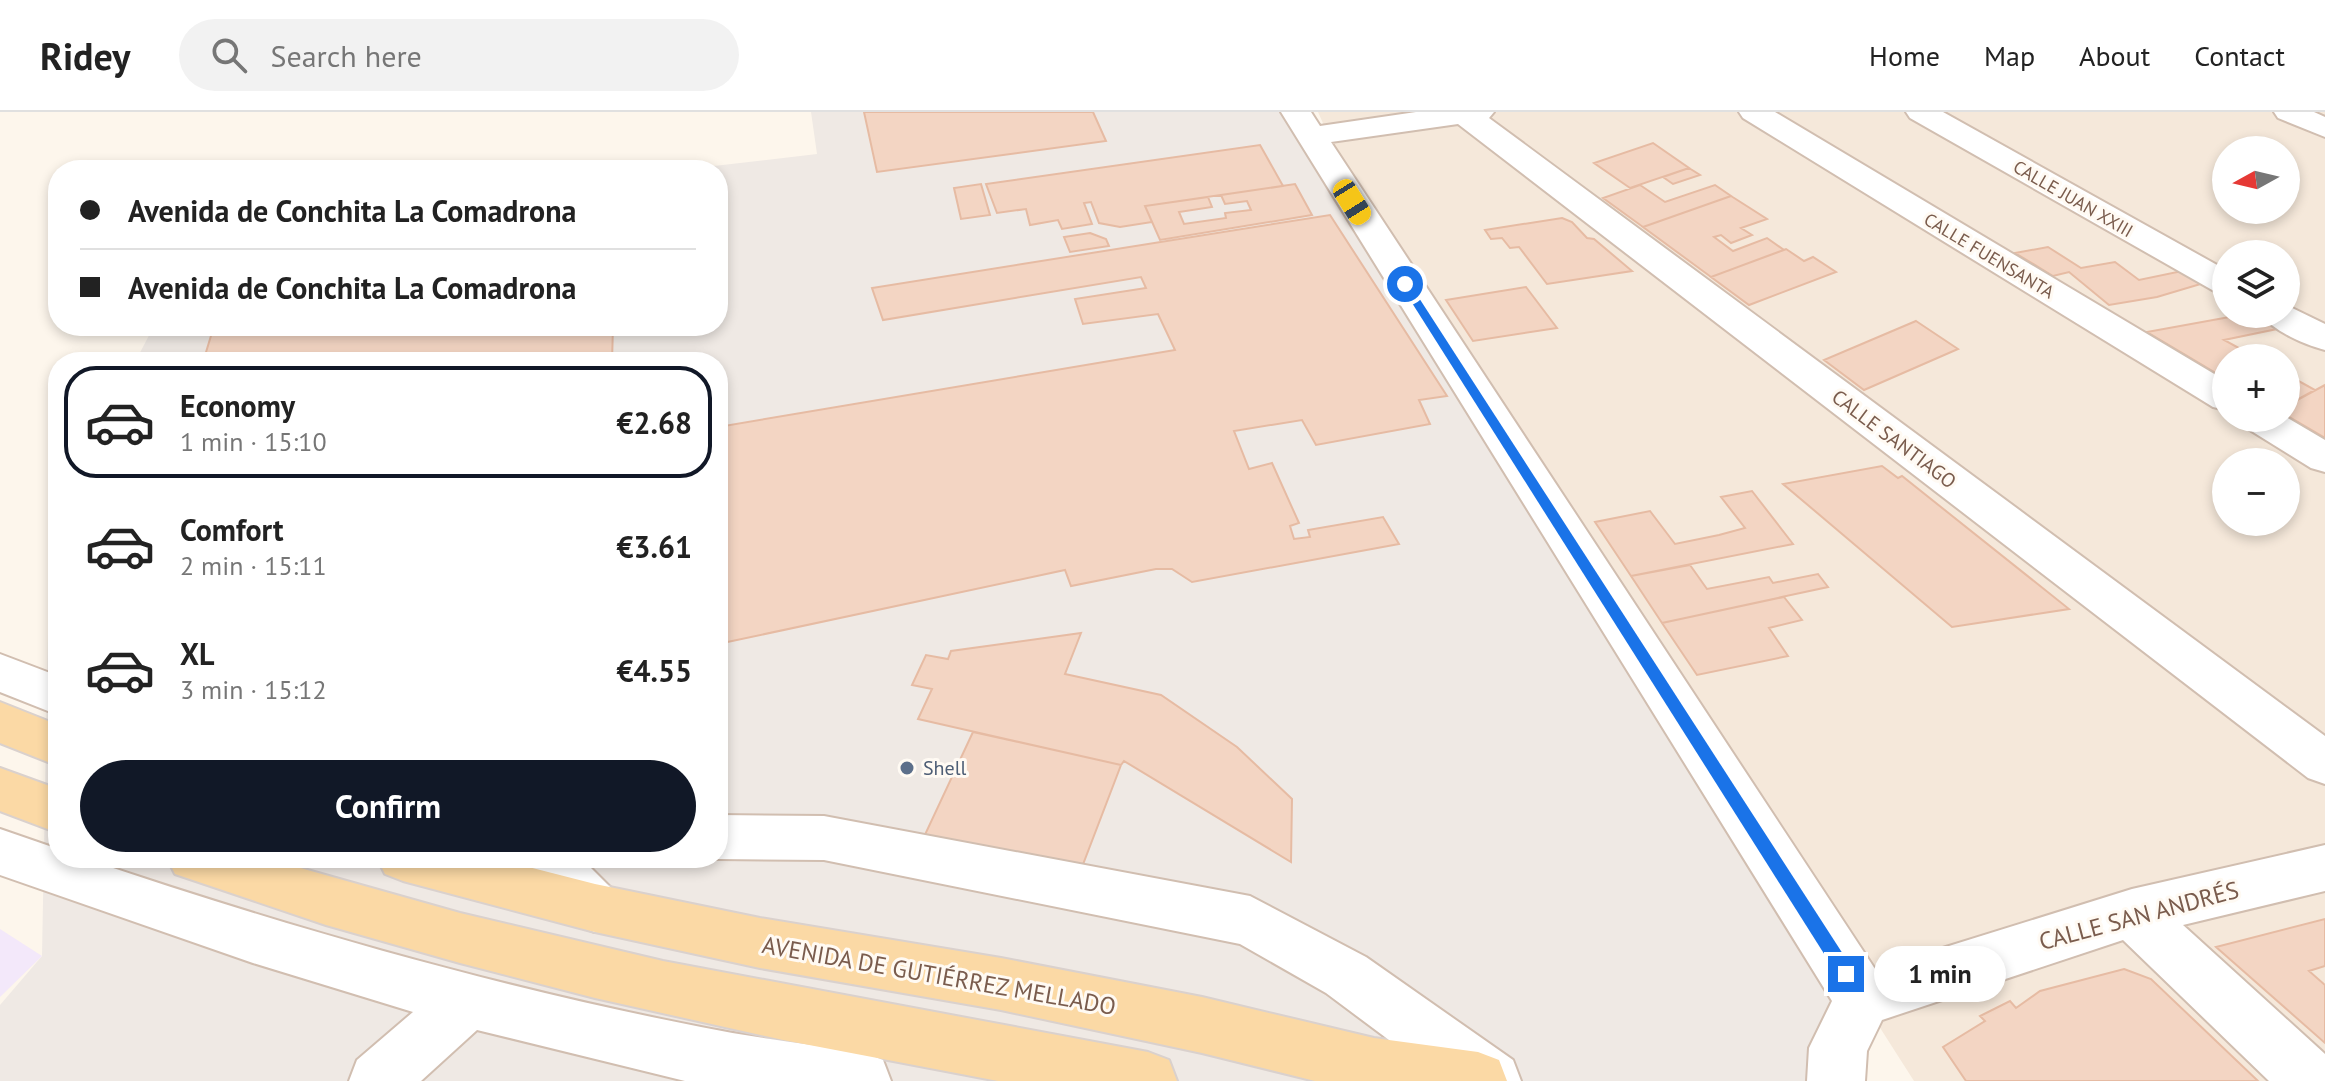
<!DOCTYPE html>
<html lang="en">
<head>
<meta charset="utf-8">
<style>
  body { margin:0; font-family:"PT Sans",sans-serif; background:#f2f2f2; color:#222; height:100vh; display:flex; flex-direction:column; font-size:30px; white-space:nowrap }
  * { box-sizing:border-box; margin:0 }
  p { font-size:26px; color:#767676 }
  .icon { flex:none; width:44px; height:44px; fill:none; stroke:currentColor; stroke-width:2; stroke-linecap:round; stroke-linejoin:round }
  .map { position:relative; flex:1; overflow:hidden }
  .sheet { position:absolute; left:48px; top:240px; width:680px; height:516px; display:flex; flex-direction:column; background:#fff; border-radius:32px; box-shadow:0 4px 12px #0003 }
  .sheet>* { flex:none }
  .guide { position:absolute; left:48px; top:48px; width:680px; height:176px; border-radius:32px; box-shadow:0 4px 12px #0003; display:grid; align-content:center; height:176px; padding:0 32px; background:#fff }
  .needle { width:52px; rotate:262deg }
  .tools { position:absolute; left:2212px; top:24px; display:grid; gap:16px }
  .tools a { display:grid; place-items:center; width:88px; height:88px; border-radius:50%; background:#fff; box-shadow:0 4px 12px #0003; font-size:40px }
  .end { position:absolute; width:36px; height:36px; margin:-18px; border:10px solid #1a73e8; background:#fff; box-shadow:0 0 0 4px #fff }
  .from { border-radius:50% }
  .bubble { position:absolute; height:56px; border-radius:28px; background:#fff; box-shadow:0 4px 12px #0003; font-size:26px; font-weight:600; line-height:56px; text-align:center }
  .car { position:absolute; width:24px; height:48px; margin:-24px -12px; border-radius:10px; box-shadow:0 0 6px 2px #0007; background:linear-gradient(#f5c518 24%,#345 0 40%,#f5c518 0 76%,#345 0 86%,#f5c518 0) }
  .guide b { display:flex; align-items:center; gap:28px; height:76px; font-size:30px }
  .guide b+b { border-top:2px solid #e0e0e0 }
  .guide i { width:20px; height:20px; background:#222 }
  ul { padding:14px 0 0; list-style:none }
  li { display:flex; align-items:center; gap:24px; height:112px; margin:0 16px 12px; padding:0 16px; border:4px solid transparent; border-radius:32px }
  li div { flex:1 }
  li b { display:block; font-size:30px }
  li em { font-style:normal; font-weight:600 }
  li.current { border-color:#111827 }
  li>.icon { width:72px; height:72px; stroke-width:1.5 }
  .action { display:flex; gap:16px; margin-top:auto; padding:16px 32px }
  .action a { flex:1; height:92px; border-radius:48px; background:#111827; color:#fff; font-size:32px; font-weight:600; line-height:92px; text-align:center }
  header { display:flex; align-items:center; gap:48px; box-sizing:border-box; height:112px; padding:0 40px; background:#fff; border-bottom:2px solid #e0e0e0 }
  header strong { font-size:38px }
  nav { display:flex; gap:44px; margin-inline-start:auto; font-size:28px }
  .search { width:560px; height:72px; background:#f2f2f2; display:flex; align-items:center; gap:20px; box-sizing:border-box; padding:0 28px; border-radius:44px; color:#767676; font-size:30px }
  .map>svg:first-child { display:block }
</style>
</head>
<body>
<header>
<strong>Ridey</strong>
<div class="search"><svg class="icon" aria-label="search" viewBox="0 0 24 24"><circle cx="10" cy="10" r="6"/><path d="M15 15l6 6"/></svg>Search here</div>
<nav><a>Home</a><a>Map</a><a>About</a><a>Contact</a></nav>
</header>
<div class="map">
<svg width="2325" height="969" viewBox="0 0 2325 969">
  <rect width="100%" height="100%" fill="#fdf6ec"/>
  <!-- residential -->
  <path fill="#f5e8da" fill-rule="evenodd" d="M1318,0H2325V969H1914L1371,119ZM2226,38H2286V98H2226ZM2226,142H2286V202H2226ZM2226,246H2286V306H2226ZM2226,350H2286V410H2226Z"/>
  <!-- industrial -->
  <path fill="#efe9e4" d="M811,0H1282L1834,883L1855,969H0V893L42,844L50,413L58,398V746H718V250H135L154,214H718V58H679L817,42Z"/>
  <!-- education -->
  <path fill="#f3e8fa" d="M0,817L42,844L0,885Z"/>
  <!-- building -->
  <path fill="#f3d5c3" stroke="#e6bba3" stroke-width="2" d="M864,0H1093L1106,29L877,60Z
    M1653,31L1689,56L1630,76L1594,51Z
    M1260,33L1283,74L1145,94L1152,110L1120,115L1099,111L1091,90L1084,91L1092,112L1062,117L1058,108L1030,113L1026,97L997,101L986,72Z
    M1689,56L1700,63L1673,72L1663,65Z
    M981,72L990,103L961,107L954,76Z
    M1295,72L1312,103L1160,128L1145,94L1208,85L1212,95L1179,100L1184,112L1226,106L1225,101L1251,98L1247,89L1225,92L1221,83Z
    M1640,73L1665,90L1715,73L1731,84L1643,115L1603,86Z
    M1731,84L1767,107L1741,116L1752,123L1731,131L1721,123L1714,125L1733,139L1767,126L1784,138L1711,165L1643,115Z
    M1330,103L1447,284L1419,288L1430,312L1316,333L1302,308L1234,319L1249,357L1272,351L1299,411L1290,414L1294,427L1310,425L1308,418L1383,405L1399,432L1192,470L1172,457H1156L1071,474L1065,458L718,532V315L1175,238L1158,202L1083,212L1075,187L1146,176L1141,165L883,208L872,176Z
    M1562,106L1572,110L1587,126L1594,127L1632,159L1547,172L1519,135L1510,136L1502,126L1491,127L1485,118Z
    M1090,121L1106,127L1109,134L1070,140L1064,125Z
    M2048,135L2081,156L2115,150L2139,168L2182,159L2204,171L2157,185L2109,193L2069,160L2053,164L2015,141Z
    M1786,137L1804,149L1813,145L1836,160L1749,193L1711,165Z
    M1526,175L1557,216L1473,229L1446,188Z
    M2246,202H2258L2282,216L2224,228L2257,246H2226V267L2147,220Z
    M1916,209L1958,237L1864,278L1824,248Z
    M214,214H613L612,250H203Z
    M2286,262L2315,278L2286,294Z
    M2325,273V326L2286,303V294Z
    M1882,354L1898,366L1902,364L2069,497L1952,515L1783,372Z
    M1752,379L1793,432L1631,464L1595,410L1650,399L1675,432L1719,423L1745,416L1721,385Z
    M1690,453L1707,477L1769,465L1773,471L1818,462L1828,475L1662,511L1631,464Z
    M1784,485L1802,508L1769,516L1788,544L1697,563L1662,511Z
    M1081,521L1065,562L1161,583L1237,635L1292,687L1291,750L1124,649L1121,653L918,607L932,577L912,573L926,543L948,547L951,539Z
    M973,620L1121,653L1077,768L922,729Z
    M2325,807V854L2309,859L2325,873V931L2216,835Z
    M2124,857L2151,867L2258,969H1966L1943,935L1985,909L1980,904L2010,889L2016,896L2040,879Z"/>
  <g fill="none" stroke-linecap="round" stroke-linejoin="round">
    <defs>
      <path id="minor" d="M1281,0H1311L1320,14L1416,0H1494L1489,6L2325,624V672L2308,666L1458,12L1331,30L1875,857L2132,777L2325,733V779L2183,813L2325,942V969H2269L2123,828L1882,908L1867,939L1865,969H1807L1809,936L1832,889Z
        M1739,0H1775L2226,269V298L2213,295L1743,6Z
        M1906,0H1943L2226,158V182L2214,179L1910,6Z
        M2274,0H2314L2325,5V25L2278,6Z
        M2286,193L2325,212V238C2305,233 2273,219 2261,202H2286Z
        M2286,305L2325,328V360L2311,356L2245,315L2240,306Z
        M0,542L58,564V603L0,580Z
        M718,703L824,704L1250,784L1366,845L1513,948L1521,969H1444L1326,881L1240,832L824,748L718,747L714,746H718Z
        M0,717L58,737V746H83C285,814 491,874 701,915C754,926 808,932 862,940L883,948L891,969H685L477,918L421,969H349L357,948L413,900L253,851L0,763Z
        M521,746H581L614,779L622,796L614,813L595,820L576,813L529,762Z"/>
      <path id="major" d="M0,590L58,613V654L0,631Z
        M0,656L58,677V721L0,699Z
        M167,746H265L460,801L663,849L1148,940L1169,948L1177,969H998L783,928L595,886L460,851L326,813L175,762Z
        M377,746H493L595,772L760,806L1001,846L1202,885L1374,926L1478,940L1499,948L1507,969H1315L1202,941L1001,898L760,856L595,820L403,769L385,762Z"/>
    </defs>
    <!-- minor casing -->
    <use href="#minor" stroke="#d1beb0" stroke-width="4"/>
    <!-- major casing -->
    <use href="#major" stroke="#dad1cd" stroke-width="4"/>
    <!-- minor -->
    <use href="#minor" fill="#fff" fill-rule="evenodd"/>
    <!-- major -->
    <use href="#major" fill="#fbd9a5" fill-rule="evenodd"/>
  </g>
  <!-- route -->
  <path fill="#1a73e8" d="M1405,169L1410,172L1852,856V867H1840L1400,172Z"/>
  <!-- markers -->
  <circle fill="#5c6f8a" stroke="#fffaf3" stroke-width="3" cx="907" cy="656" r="8"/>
  <g text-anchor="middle" stroke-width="6" stroke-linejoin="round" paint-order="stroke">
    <!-- far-street labels -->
    <g font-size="18" fill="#7a5c4d" stroke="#fffaf3">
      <text transform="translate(2073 87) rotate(30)" y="6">CALLE JUAN XXIII</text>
      <text transform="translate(1989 144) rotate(31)" y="6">CALLE FUENSANTA</text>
    </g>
    <!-- street labels -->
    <g font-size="20" fill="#7a5c4d" stroke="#fffaf3">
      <text transform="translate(1894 327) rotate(37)" y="7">CALLE SANTIAGO</text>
    </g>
    <!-- service labels -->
    <g font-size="20" fill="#4e5e75" stroke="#fffaf3" text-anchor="start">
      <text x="923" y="663">Shell</text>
    </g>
    <!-- near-street labels -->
    <g font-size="24" fill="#7a5c4d" stroke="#fffaf3">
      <text transform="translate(2139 804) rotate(-15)" y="8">CALLE SAN ANDRÉS</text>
      <text transform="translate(939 864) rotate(10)" y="8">AVENIDA DE GUTIÉRREZ MELLADO</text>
    </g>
  </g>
</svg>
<div class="tools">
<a><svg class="needle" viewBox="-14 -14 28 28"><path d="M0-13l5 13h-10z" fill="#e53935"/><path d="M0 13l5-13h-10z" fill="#767676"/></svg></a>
<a><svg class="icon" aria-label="layers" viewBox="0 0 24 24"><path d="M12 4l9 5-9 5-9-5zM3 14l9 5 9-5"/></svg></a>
<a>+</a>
<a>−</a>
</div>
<i class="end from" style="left:1405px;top:172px"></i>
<i class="end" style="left:1846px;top:862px"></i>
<div class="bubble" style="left:1874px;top:834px;width:132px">1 min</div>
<i class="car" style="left:1352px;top:90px;rotate:148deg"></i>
<div class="guide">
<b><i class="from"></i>Avenida de Conchita La Comadrona</b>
<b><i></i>Avenida de Conchita La Comadrona</b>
</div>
<section class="sheet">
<ul>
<li class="current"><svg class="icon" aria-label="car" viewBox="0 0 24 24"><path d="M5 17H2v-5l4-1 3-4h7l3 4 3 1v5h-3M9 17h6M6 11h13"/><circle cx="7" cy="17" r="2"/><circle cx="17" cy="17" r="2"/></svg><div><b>Economy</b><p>1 min · 15:10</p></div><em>€2.68</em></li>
<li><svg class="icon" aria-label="car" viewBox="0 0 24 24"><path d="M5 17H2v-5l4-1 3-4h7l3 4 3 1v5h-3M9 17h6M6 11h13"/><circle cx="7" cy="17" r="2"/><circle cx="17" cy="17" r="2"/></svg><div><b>Comfort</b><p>2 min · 15:11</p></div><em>€3.61</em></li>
<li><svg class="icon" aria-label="car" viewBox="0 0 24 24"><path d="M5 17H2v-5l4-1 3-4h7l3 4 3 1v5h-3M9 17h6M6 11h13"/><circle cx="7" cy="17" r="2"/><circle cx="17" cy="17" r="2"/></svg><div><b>XL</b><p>3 min · 15:12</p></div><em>€4.55</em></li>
</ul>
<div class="action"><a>Confirm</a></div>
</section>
</div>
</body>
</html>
